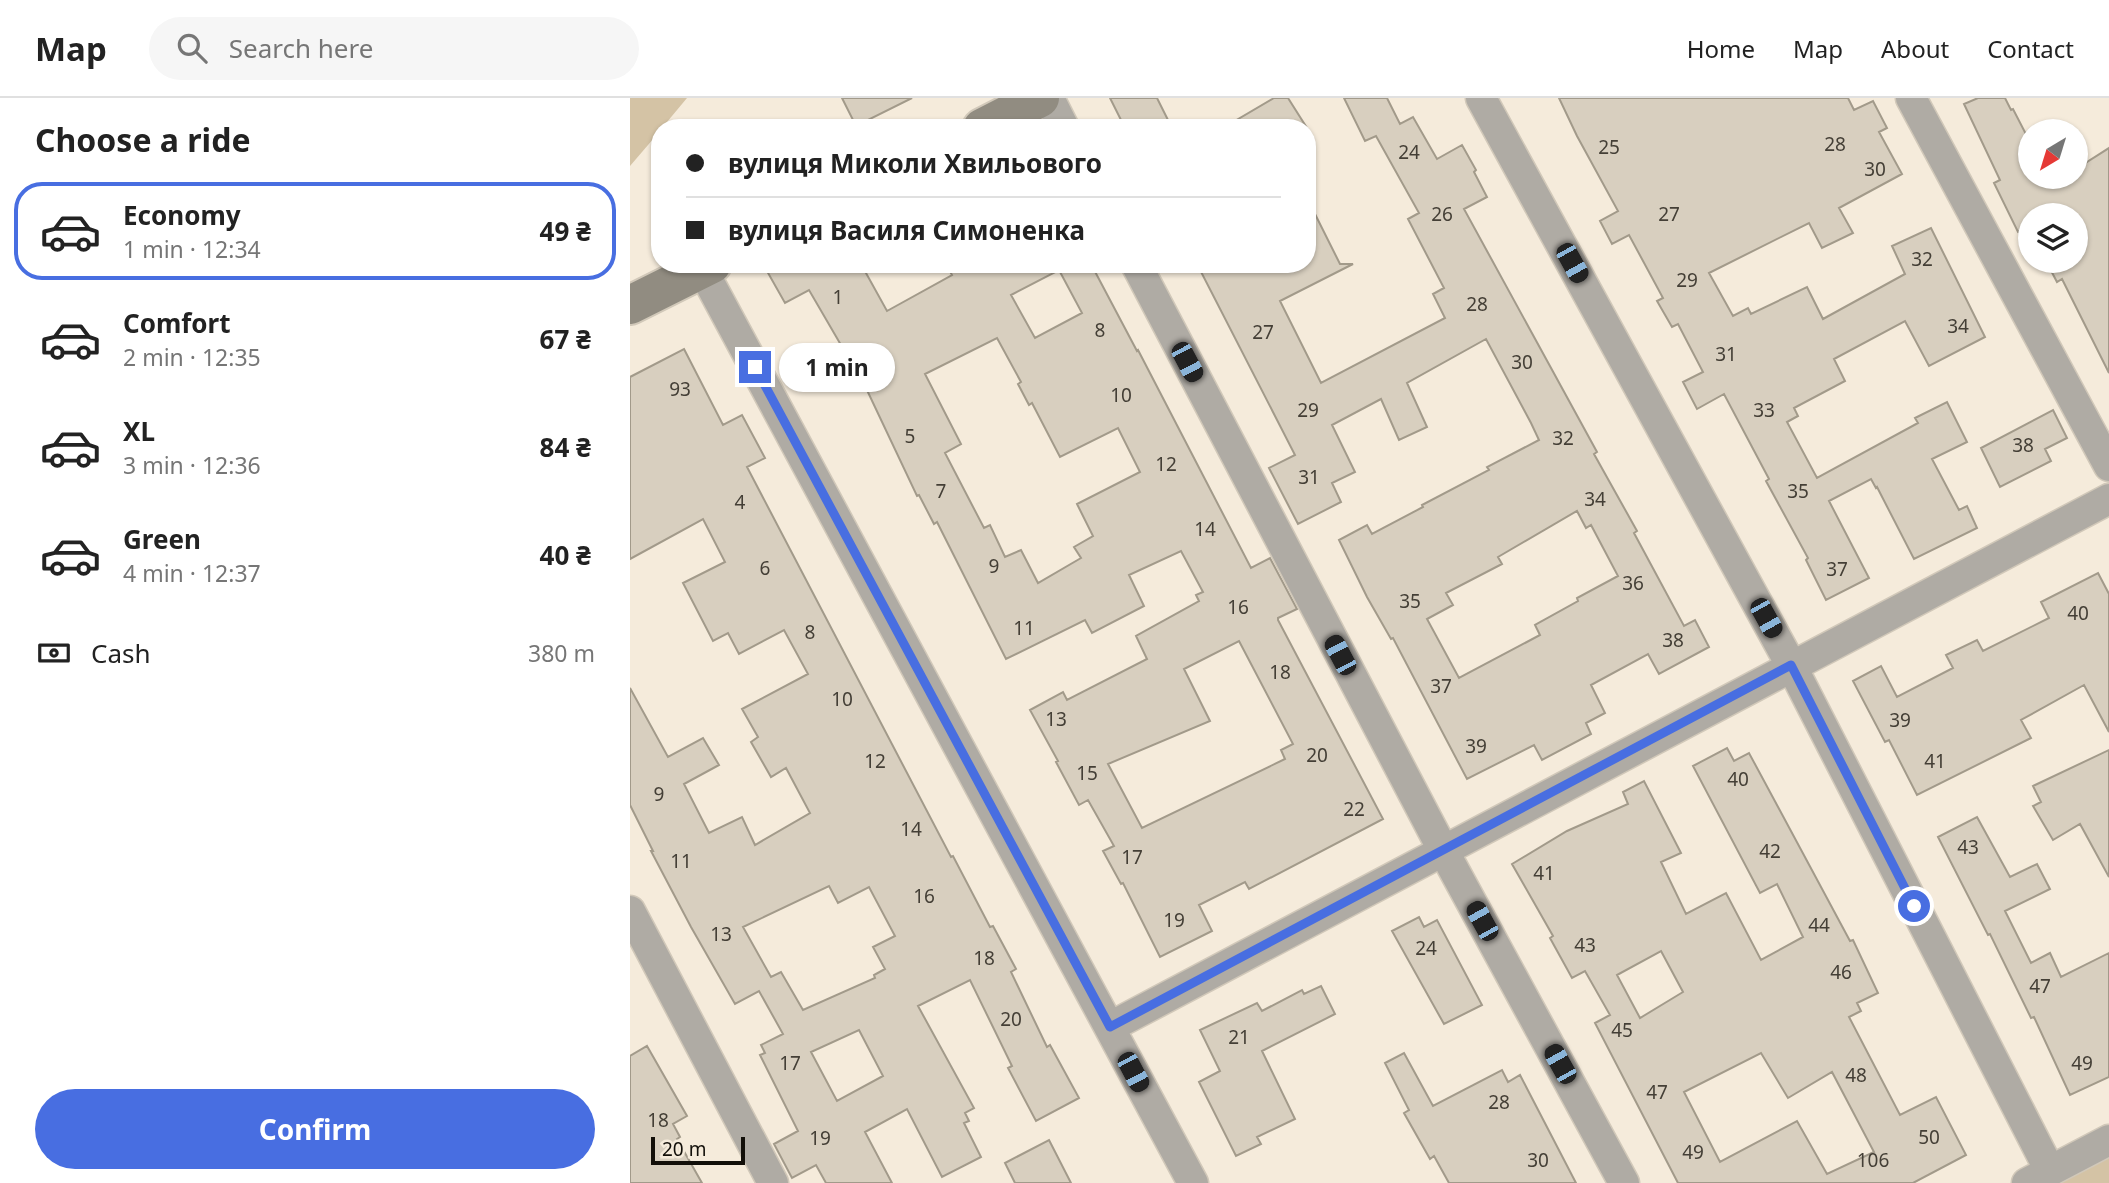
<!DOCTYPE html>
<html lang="en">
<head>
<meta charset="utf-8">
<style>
  body { margin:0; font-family:"Noto Sans",sans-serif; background:#f6f6f6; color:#222; height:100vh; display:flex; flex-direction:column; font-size:26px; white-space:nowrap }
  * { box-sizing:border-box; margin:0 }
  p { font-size:23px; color:#767676 }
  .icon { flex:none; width:38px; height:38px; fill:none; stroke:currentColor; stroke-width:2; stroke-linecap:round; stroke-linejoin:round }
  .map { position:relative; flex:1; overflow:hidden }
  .sheet { display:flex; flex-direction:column; background:#fff; width:630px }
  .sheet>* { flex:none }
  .top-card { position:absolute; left:21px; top:21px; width:665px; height:154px; border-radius:28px; box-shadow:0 2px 5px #0004; display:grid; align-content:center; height:154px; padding:0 35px; background:#fff }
  .needle { width:46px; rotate:218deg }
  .buttons { position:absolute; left:1388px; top:21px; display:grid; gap:14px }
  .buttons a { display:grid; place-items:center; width:70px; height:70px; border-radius:50%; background:#fff; box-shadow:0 2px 5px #0004; font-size:35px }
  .scale { position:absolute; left:21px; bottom:18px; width:94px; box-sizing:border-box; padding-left:7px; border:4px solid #120f09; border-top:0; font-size:19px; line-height:24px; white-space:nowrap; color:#120f09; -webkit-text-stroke:5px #f5ebdb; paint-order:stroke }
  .end { position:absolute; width:32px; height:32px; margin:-16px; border:9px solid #486ee1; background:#fff; box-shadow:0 0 0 4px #fff }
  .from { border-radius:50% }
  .bubble { position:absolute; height:49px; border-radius:24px; background:#fff; box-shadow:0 2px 5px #0004; font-size:23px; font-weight:700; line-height:49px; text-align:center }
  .car { position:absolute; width:21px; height:42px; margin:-21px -10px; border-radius:9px; box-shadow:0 0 5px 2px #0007; background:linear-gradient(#222 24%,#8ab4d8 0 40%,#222 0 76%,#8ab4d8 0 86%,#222 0) }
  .top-card b { display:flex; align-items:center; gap:24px; height:66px; font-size:26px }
  .top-card b+b { border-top:2px solid #e0e0e0 }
  .top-card i { width:18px; height:18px; background:#222 }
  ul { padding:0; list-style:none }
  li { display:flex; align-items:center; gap:21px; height:98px; margin:0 14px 10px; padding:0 21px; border:4px solid transparent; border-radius:28px }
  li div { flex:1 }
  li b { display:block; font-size:26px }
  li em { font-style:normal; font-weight:700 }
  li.active { border-color:#486ee1 }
  li>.icon { width:63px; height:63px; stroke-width:1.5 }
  h2 { padding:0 35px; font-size:32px; line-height:84px }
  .pay { display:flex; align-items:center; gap:18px; height:77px; padding:0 35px; font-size:26px }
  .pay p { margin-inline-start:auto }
  .cta { display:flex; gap:14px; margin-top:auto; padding:14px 35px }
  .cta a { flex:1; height:80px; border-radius:42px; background:#486ee1; color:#fff; font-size:28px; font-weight:700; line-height:80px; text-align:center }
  header { display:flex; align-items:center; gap:42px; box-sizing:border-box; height:98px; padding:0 35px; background:#fff; border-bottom:2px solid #e0e0e0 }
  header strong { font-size:33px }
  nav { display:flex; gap:38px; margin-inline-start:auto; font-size:24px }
  .search { width:490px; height:63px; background:#f6f6f6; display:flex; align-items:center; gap:18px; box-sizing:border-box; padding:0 24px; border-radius:38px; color:#767676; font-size:26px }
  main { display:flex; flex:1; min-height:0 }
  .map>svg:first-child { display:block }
</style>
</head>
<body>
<header>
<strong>Map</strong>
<div class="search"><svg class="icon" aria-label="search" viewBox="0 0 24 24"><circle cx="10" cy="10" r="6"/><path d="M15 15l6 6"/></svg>Search here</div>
<nav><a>Home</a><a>Map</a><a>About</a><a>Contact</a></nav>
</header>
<main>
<section class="sheet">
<h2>Choose a ride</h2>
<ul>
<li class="active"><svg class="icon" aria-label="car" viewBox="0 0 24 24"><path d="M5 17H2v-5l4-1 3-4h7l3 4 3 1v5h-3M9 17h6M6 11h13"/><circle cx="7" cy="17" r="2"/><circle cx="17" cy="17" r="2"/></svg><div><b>Economy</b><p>1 min · 12:34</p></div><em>49 ₴</em></li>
<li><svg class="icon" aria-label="car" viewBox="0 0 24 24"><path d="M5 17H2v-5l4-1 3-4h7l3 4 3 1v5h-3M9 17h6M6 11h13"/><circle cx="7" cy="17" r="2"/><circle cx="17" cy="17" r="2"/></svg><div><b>Comfort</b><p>2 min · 12:35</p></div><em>67 ₴</em></li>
<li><svg class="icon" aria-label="car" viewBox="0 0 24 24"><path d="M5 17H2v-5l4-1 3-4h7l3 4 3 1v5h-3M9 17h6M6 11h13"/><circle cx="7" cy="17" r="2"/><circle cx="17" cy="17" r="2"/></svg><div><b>XL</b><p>3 min · 12:36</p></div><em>84 ₴</em></li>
<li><svg class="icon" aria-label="car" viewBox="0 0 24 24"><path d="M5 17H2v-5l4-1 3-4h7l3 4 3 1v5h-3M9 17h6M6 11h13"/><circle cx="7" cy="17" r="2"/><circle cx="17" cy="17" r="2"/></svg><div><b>Green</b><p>4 min · 12:37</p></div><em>40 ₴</em></li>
</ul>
<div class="pay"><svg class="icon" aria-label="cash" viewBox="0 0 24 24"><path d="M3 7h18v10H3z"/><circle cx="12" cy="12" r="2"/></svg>Cash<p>380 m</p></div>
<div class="cta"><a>Confirm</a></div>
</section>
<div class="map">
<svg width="1479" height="1085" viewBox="0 0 1479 1085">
  <rect width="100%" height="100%" fill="#f5ebdb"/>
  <!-- green -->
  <path fill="#d4c3a5" d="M0,0H57L32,30H30V33L0,68Z
    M1479,1042V1085H1397Z"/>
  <!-- building -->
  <path fill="#d8cfbf" stroke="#a29a8a" stroke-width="2" fill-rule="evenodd" d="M212,0H282L226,28Z
    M480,0H527L542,30H495Z
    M644,0H658L677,30H593Z
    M714,0H757L770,26L783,19L807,61L832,47L846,72L844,74L857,99L834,111L967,354L964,356L1007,433L1004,435L1054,528L1065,522L1079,549L1029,576L1018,556L961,587L975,615L956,625L961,636L912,662L904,647L837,681L763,540L761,541L737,499L709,442L737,427L742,436L793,409L792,407L859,372L857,369L909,342L901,325L856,241L777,285L797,329L769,342L751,301L702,327L725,374L702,385L711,404L668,426L639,370L665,357L567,166H677V100L710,166H723L650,203L691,285L815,220L803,196L814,190L778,121L789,115L746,38L735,43ZM947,413L956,430L961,427L988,478L947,500L948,503L905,527L910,537L829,580L797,521L823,507L816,495L872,466L868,459Z
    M929,0H1218L1224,12L1243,3L1257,30L1249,34L1272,76L1209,110L1223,135L1192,150L1179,125L1079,175L1103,218L1118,210L1121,216L1177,189L1193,221L1275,176L1262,148L1301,130L1355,239L1299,268L1275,223L1204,261L1215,283L1164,310L1168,318L1157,324L1187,380L1288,325L1285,320L1317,304L1337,344L1302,361L1329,412L1337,408L1347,430L1284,461L1247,389L1246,390L1241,381L1199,403L1239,480L1196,502L1176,462L1178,460L1136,383L1139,381L1094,296L1067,311L1053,284L1073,274L1048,226L1042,229L1027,203L1033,200L999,137L982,146L970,123L988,113L947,38Z
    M1348,0H1375L1381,12L1383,11L1400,44V79H1418L1422,86L1433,79H1446V71L1479,50V275L1432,181L1427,184L1416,163H1446V117H1400V132L1398,129L1388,134L1364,85L1370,82L1334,6Z
    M133,166H231L257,213L322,177L316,166H461L507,253L508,252L621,470L640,460L667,511L648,520V522L753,721L619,791L615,784L569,807L582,833L530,859L493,785L491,786L473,753L484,748L458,702L449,707L426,664L428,663L400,612L433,594L437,602L517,561L506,538L569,503L566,497L573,494L551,453L499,477L514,508L462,535L455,522L376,561L307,424L304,426L289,397L287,398L236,290L179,192L155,205ZM429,172L452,215L405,240L381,197ZM367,240L391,284L388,286L399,307L402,305L430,359L488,330L510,374L447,406L463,438L444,449L451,460L408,485L391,452L375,459L360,427L354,430L315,355L331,346L295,276ZM609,543L663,646L651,652L655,661L512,730L478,666L580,623L554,571Z
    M54,251L93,327L112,317L135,360L117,369L321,759L323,758L360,829L363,828L386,871L381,874L417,949L420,947L449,1000L406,1023L378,970L382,968L340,882L288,908L344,1010L335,1015L339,1023L334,1025L351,1059L312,1079L277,1011L235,1034L262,1085H196L186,1067L162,1080L144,1046L168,1033L130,957L135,955L131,947L153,936L129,893L105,906L61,829L21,753H23L0,707V590L38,659L73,640L89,667L54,686L79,735L112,719L125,747L180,715L156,670L141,679L121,644L128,639L112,611L178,576L154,532L109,556L98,535L83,543L53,485L95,464L73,421L0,461V279ZM199,788L208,805L239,789L265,838L243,849L255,871L244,877L245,880L173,912L151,874L141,879L113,829ZM229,932L253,978L207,1003L181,954Z
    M1423,312L1437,340L1415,351L1421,363L1370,389L1351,350Z
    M1468,475L1479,496V634L1454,587L1391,622L1401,640L1287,697L1259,642L1255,644L1223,583L1251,568L1267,599L1323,570L1316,557L1347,542L1353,553L1419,520L1411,504Z
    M1097,650L1104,663L1119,655L1220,843L1223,842L1248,895L1227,905L1231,913L1219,919L1270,1017L1306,999L1336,1057L1283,1085H1048L965,925L980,917L955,873L942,880L920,840L923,838L882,766L937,733L998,706L993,694L1014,683L1051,755L1031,764L1056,816L1096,795L1131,862L1173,839L1147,786L1130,795L1063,668ZM1031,853L1053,894L1010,920L987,877ZM1131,955L1158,1000L1202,974L1244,1054L1197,1076L1167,1023L1090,1064L1054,994Z
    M1479,652V779L1450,726L1423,742L1403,708L1411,704L1403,688Z
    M1347,719L1380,779L1407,766L1420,791L1375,813L1401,865L1420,855L1431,879L1479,855V979L1440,997L1404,919L1401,920L1360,836L1358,837L1308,739Z
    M789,819L794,829L807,822L852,907L814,926L762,833Z
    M691,888L705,916L632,953L665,1021L627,1039L631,1046L606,1058L569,984L590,973L570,932L627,905L632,913L672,892L674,896Z
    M17,948L57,1018L43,1026L50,1039L47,1041L72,1085H0V958Z
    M774,955L803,1008L872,972L878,984L890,977L946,1085H819L804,1058L800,1061L774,1015L779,1012L755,965Z
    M419,1042L441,1085H385L375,1065Z"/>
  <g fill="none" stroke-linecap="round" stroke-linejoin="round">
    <defs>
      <path id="street" d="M419,0L434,30
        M851,0L1161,567L1420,1073
        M1281,0L1479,368
        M506,166L813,752L994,1085
        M72,171L563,1085
        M0,813L143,1085
        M480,929L1479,401
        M1397,1085L1479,1042"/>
      <path id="secondary" d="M352,30L410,0
        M0,207L82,166"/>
    </defs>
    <!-- street casing -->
    <use href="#street" stroke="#d1c8b9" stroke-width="33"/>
    <!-- secondary casing -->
    <use href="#secondary" stroke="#d1c8b9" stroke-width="42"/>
    <!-- street -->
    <use href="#street" stroke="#afaba4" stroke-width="30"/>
    <!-- secondary -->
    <use href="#secondary" stroke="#918c81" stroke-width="38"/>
  </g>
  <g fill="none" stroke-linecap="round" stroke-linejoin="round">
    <!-- route -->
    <path stroke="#486ee1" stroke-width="9" d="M125,269L480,929L1161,567L1284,808"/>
  </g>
  <g text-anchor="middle" stroke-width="7" stroke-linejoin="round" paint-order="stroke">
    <!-- number labels -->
    <g font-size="19" fill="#443f36">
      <text x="1205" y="53">28</text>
      <text x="979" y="56">25</text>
      <text x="779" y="61">24</text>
      <text x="1245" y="78">30</text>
      <text x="812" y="123">26</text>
      <text x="1039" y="123">27</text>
      <text x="1292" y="168">32</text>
      <text x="1057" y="189">29</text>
      <text x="208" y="206">1</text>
      <text x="847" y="213">28</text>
      <text x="1328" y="235">34</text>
      <text x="470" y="239">8</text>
      <text x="633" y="241">27</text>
      <text x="1096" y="263">31</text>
      <text x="892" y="271">30</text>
      <text x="50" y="298">93</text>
      <text x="491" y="304">10</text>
      <text x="678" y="319">29</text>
      <text x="1134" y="319">33</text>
      <text x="280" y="345">5</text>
      <text x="933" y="347">32</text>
      <text x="1393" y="354">38</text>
      <text x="536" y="373">12</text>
      <text x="679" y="386">31</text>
      <text x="311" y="400">7</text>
      <text x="1168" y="400">35</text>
      <text x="965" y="408">34</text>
      <text x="110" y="411">4</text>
      <text x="575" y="438">14</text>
      <text x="364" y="475">9</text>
      <text x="135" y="477">6</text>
      <text x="1207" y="478">37</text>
      <text x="1003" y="492">36</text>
      <text x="780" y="510">35</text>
      <text x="608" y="516">16</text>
      <text x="1448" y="522">40</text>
      <text x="394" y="537">11</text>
      <text x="180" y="541">8</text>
      <text x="1043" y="549">38</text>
      <text x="650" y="581">18</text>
      <text x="811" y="595">37</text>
      <text x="212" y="608">10</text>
      <text x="426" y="628">13</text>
      <text x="1270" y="629">39</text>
      <text x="846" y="655">39</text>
      <text x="687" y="664">20</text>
      <text x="245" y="670">12</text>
      <text x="1305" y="670">41</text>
      <text x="457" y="682">15</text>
      <text x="1108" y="688">40</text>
      <text x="29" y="703">9</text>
      <text x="724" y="718">22</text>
      <text x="281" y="738">14</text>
      <text x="1338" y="756">43</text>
      <text x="1140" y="760">42</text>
      <text x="502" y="766">17</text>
      <text x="51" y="770">11</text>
      <text x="914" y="782">41</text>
      <text x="294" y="805">16</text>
      <text x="544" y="829">19</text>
      <text x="1189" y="834">44</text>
      <text x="91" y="843">13</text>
      <text x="955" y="854">43</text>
      <text x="796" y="857">24</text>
      <text x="354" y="867">18</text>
      <text x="1211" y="881">46</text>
      <text x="1410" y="895">47</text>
      <text x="381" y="928">20</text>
      <text x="992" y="939">45</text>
      <text x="609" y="946">21</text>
      <text x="160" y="972">17</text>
      <text x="1452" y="972">49</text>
      <text x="1226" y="984">48</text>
      <text x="1027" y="1001">47</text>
      <text x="869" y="1011">28</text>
      <text x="28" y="1029">18</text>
      <text x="1299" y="1046">50</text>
      <text x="190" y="1047">19</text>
      <text x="1063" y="1061">49</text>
      <text x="908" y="1069">30</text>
      <text x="1243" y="1069">106</text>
    </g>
  </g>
</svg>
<div class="buttons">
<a><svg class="needle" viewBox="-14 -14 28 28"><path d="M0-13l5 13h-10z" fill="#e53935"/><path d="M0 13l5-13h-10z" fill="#767676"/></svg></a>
<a><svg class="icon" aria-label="layers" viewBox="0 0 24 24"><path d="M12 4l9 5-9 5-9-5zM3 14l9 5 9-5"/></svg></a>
</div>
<div class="scale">20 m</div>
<i class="end from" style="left:1284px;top:808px"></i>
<i class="end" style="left:125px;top:269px"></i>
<div class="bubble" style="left:149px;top:245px;width:116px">1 min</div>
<i class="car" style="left:942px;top:165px;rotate:151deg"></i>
<i class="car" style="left:557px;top:264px;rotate:152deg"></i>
<i class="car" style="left:1136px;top:520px;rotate:151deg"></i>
<i class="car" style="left:710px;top:557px;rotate:332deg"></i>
<i class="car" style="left:852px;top:823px;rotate:331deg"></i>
<i class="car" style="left:930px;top:966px;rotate:331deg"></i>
<i class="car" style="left:503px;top:974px;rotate:152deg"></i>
<div class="top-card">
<b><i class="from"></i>вулиця Миколи Хвильового</b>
<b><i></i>вулиця Василя Симоненка</b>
</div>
</div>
</main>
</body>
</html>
